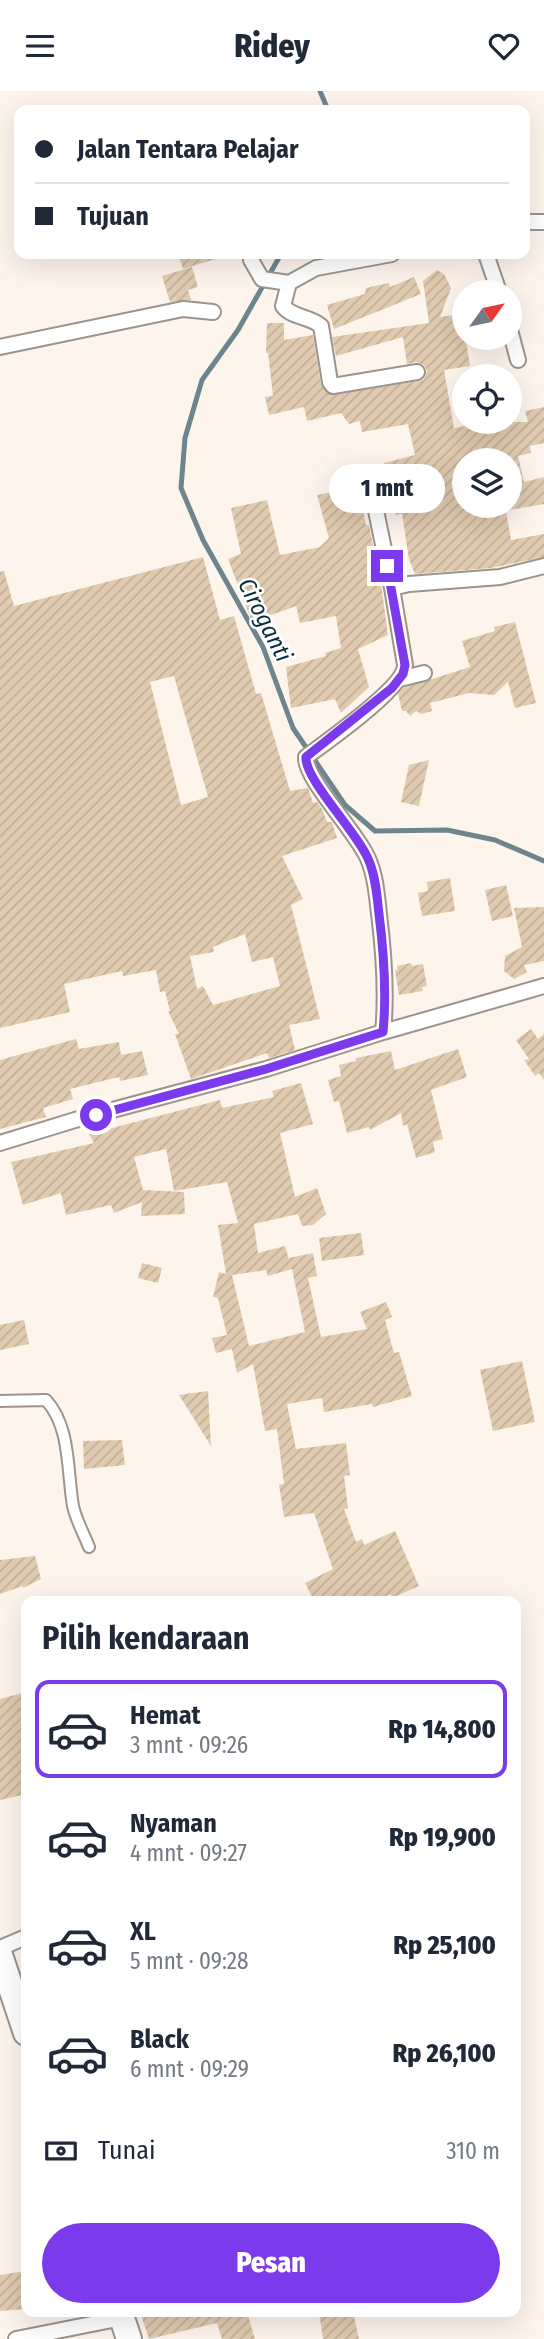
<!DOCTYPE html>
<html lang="id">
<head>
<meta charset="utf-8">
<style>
  body { margin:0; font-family:"Fira Sans Condensed",sans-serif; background:#f2f2f3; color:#1f2937; height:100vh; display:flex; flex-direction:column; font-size:26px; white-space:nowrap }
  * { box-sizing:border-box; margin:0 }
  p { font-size:23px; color:#747a83 }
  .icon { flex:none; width:38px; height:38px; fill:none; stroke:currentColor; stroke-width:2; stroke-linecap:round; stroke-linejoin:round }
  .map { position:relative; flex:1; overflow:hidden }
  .details { position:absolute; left:21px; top:1505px; width:500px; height:721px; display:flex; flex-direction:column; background:#fff; border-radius:14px; box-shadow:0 7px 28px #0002 }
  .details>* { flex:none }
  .banner { position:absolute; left:14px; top:14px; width:516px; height:154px; border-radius:14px; box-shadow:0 7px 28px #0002; display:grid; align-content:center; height:154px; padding:0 21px; background:#fff }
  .needle { width:46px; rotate:57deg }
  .tools { position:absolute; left:452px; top:189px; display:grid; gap:14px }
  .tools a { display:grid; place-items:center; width:70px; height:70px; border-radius:50%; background:#fff; box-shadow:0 7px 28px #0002; font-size:35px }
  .end { position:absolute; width:32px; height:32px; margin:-16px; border:9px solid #7c3aed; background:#fff; box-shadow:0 0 0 4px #fff }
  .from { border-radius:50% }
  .bubble { position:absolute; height:49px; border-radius:24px; background:#fff; box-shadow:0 7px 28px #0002; font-size:23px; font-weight:800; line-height:49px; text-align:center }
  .banner b { display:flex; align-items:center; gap:24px; height:66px; font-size:26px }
  .banner b+b { border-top:2px solid #e0e1e3 }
  .banner i { width:18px; height:18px; background:#1f2937 }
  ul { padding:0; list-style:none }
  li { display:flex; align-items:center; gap:21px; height:98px; margin:0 14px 10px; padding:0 7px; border:4px solid transparent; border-radius:14px }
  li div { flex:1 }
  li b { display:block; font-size:26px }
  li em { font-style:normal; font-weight:800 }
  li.active { border-color:#7c3aed }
  li>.icon { width:63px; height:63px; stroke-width:1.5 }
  h2 { padding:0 21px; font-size:32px; line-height:84px }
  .pay { display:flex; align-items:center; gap:18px; height:77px; padding:0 21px; font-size:26px }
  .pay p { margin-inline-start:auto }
  .action { display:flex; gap:14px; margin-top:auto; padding:14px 21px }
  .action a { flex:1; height:80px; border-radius:42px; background:#7c3aed; color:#fff; font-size:28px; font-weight:800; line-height:80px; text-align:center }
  header { display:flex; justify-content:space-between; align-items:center; height:91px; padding:0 21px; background:#fff; font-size:32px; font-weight:800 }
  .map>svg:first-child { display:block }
</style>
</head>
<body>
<header><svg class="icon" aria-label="menu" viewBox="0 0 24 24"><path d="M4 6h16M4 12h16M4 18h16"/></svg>Ridey<svg class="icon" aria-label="heart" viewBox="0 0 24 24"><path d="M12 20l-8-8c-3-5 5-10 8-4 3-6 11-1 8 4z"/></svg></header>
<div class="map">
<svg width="544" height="2248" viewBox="0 0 544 2248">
  <defs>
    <pattern id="building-hatch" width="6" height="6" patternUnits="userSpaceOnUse" patternTransform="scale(1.75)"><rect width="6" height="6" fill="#e1cbb0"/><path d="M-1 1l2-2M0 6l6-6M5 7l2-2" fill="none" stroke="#c1af98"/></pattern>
  </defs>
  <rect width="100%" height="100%" fill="#fdf5ec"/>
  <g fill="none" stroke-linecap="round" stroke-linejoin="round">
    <!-- stream -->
    <path stroke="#6d858e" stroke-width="5" d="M320,0L328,19
      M281,163L238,239L202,289L185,347L181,397L203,449L263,556L293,637L345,714L375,740L447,739L495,749L544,770"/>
  </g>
  <!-- building -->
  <path fill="url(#building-hatch)" fill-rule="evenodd" d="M178,163H222V166L183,178Z
    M192,176L198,196L188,199L191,209L170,211L162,185Z
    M437,179L444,183L451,197L440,226L462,223L470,275L444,279L454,337L487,331H528L525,320L544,316V352L530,355L531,362L518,365L524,391L544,386V413L509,419V369H464V415H505L511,449L544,443V466L491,477L415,483L409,468L402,423L396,424L391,406L402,398L403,389L395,383L387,386L384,372L415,364L408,333L362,341L360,330L349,333L341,322L307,330L304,316L269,324L265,306L273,305L268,262H266L267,232H284V249L313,244L321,293L330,304L419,290L424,288L427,280L424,274L416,271L407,273L403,246L336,265L332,246L429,232L423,190Z
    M414,186L421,203L334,238L327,214L365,203L366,197L389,192L390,196Z
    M358,396L366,434H369L381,493L388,544L358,558L369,596L341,622L335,608L291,617L286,576L326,565L325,562L341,557L336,525L300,532L296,515L252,531L228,468L241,463L231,417L267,409L280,464L320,456L329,447L317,404Z
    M203,466L220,529L234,525L256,603L261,602L290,700L308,697L313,712L317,711L322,718L327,731H332L337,747L282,765L303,808L291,814L320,928L289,934L295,959L269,967L267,962L191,988L175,943H179L168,920H170L165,900L160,901L156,879L123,885L122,880L64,893L70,921L0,937V481L4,480L14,515ZM174,585L208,706L181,714L150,591ZM245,843L252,871L273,866L280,895L213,914L203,895L197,898L190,865L214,861L213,856Z
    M515,531L536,612L515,617L508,591L494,604L469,602L430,612L432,620L422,623L416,620L410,625L406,620H402L398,603L403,597L470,576L462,550L495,540L494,536Z
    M429,669L419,715L401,711L409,674Z
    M450,787L455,820L422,825L418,802L428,800L427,791Z
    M506,794L513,825L492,830L485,799Z
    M544,816V870L524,874L527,881L514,888L504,880L505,865L522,856L514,817Z
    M411,872L412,875L423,873L427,895L422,896L423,900L399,904L395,879H398L397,875Z
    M531,938L538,948L544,943V989L539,982L535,985L524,969L529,968L516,949Z
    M76,948L79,958L119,951L121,964L142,960L148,984L120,990L119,986L70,998L73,1008L43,1017L46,1026L0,1038V969Z
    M458,958L467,986L431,999L443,1048L433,1051L435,1061L416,1067L407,1033L403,1035L401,1022L370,1039L369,1036L347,1042L339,1010L334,1011L328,989L341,985L339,974L356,970V967L391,960L395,979Z
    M301,992L313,1033L280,1042L295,1106L317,1097L326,1123L313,1134L302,1135L298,1123L254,1133L258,1162L285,1155L290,1172L289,1167L313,1162L317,1185L308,1187L321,1246L367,1238L360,1221L386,1211L392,1226L385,1229L394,1262L399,1261L412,1305L373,1316L372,1313L324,1321L322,1307L287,1313L296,1358L346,1352L350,1384L344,1385L348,1417L344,1418L356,1451L362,1448L364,1454L395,1440L419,1495L392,1507L391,1503L374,1510H314L305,1492L333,1478L314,1422L284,1426L279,1394L284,1393L277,1338L265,1340L253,1273L237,1282L232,1258L216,1262L212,1247L227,1244L218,1207L213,1206L219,1181L226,1183L218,1134L238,1132L227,1091L174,1100L166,1058L134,1066L143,1099L184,1101L185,1123L141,1125L142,1111L114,1122L111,1114L66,1124L61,1102L23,1114L11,1071L94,1052L89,1043L220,1009L222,1017L274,1006L272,1000ZM292,1178L305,1241L249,1255L232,1184L266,1179L268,1185Z
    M361,1142L364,1164L322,1170L319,1147Z
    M142,1172L162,1177L158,1192L138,1187Z
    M24,1229L29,1253L0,1259V1234Z
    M522,1270L535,1331L493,1340L480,1279Z
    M208,1300L211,1355L179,1304Z
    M122,1349L125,1374L84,1378L83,1350Z
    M35,1465L41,1488L23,1497V1495L0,1503V1469Z
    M26,1601V1703L0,1709V1608Z
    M26,2180V2218L0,2220V2184Z
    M140,2221H247L255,2248H222L217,2232L149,2248Z
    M319,2221H353L359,2248H323Z"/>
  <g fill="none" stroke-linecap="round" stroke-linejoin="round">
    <defs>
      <path id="pedestrian" d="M0,1310L46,1309C71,1336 67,1381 73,1415C76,1429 84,1443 89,1456"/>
      <path id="minor" d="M525,131H544
        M486,163L499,201
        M251,169L262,188L289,192L316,177L392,163
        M289,192L283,215C292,227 310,225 321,235L330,291L333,295L417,281
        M509,235L518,269
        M0,256L183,218L213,221
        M392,497L374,410L380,401L394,393
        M400,588L424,582
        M383,941C387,901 384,863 379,823C377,806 376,787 369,770C359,743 304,688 306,666C326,651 405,596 405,574L392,497L409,493L500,486L544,475
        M0,1052L75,1029L266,978L383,941L544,895
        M0,1857L26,1846
        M16,2248L122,2227"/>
      <path id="trunk" d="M0,1864L26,1942
        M120,2221L129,2248"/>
    </defs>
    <!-- pedestrian casing -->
    <use href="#pedestrian" stroke="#9c948d" stroke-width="14"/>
    <!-- minor casing -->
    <use href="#minor" stroke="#9c948d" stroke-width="18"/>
    <!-- trunk casing -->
    <use href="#trunk" stroke="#9c948d" stroke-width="28"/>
    <!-- pedestrian -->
    <use href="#pedestrian" stroke="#fff" stroke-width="10"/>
    <!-- minor -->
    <use href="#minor" stroke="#fff" stroke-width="14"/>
    <!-- trunk -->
    <use href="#trunk" stroke="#fff" stroke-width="24"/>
  </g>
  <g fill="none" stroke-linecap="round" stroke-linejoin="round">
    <!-- route -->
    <path stroke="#7c3aed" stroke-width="9" d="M96,1024L266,978L383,941C387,901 384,863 379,823C377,806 376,787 369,770C359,743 304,688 306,666L392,597L403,583L405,574L387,475"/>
  </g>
  <g text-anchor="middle" stroke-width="5" stroke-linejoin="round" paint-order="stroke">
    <!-- water labels -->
    <g font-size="24" font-style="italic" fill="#092e39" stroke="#fff">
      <text transform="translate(265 529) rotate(63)" y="8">Ciroganti</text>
    </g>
  </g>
</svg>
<div class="tools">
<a><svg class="needle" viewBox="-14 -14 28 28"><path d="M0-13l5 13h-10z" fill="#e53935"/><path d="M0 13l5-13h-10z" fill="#747a83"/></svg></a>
<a><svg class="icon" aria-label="locate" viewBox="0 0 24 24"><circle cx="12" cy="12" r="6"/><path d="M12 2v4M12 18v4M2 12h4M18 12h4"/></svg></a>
<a><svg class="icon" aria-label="layers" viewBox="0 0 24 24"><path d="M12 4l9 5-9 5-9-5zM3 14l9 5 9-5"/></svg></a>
</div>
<i class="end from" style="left:96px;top:1024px"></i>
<i class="end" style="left:387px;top:475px"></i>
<div class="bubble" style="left:329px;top:373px;width:116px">1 mnt</div>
<div class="banner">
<b><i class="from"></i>Jalan Tentara Pelajar</b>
<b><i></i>Tujuan</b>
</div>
<section class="details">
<h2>Pilih kendaraan</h2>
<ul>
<li class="active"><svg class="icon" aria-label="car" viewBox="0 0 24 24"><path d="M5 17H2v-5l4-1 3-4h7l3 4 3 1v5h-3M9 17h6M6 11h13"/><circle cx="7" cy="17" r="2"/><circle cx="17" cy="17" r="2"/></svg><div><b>Hemat</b><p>3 mnt · 09:26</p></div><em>Rp 14,800</em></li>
<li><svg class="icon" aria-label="car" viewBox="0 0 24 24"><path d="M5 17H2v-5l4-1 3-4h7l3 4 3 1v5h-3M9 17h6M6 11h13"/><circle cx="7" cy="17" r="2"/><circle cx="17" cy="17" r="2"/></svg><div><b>Nyaman</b><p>4 mnt · 09:27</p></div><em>Rp 19,900</em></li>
<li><svg class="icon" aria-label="car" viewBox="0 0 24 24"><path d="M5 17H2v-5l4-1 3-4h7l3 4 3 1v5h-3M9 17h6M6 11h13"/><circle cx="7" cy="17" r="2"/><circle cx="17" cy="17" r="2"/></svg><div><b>XL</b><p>5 mnt · 09:28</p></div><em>Rp 25,100</em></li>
<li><svg class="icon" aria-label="car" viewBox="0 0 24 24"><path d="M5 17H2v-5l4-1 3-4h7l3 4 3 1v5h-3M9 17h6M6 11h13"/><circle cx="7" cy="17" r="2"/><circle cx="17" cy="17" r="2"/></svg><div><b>Black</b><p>6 mnt · 09:29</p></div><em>Rp 26,100</em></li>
</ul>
<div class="pay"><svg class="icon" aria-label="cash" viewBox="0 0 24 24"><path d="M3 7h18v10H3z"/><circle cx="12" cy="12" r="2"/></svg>Tunai<p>310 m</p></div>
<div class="action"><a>Pesan</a></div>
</section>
</div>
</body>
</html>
